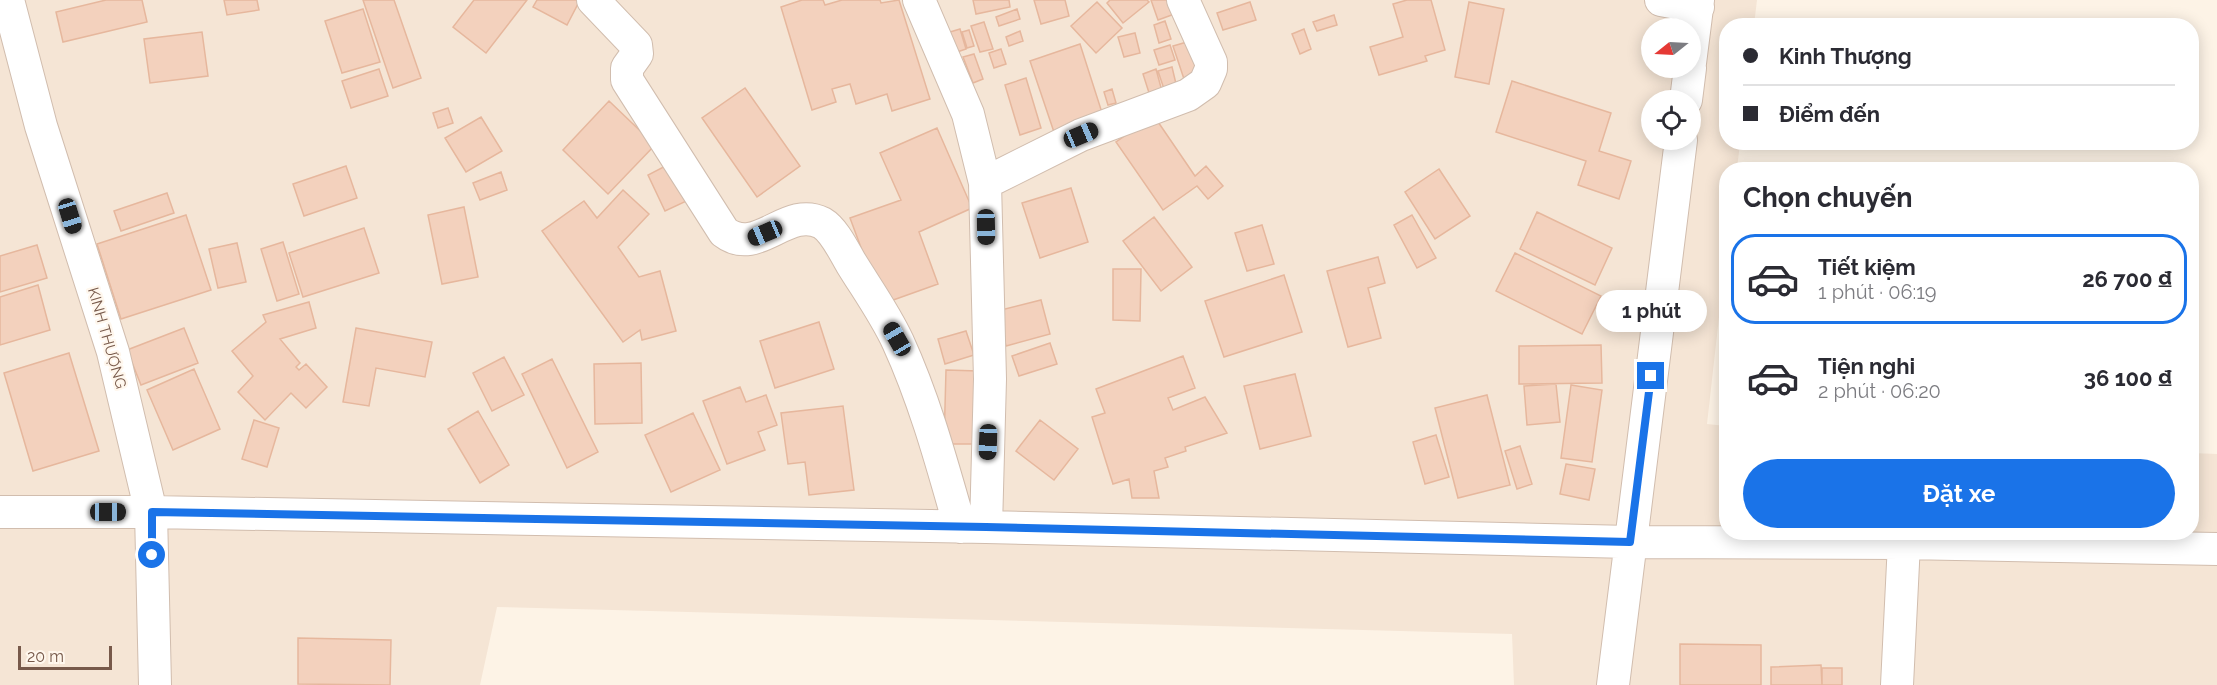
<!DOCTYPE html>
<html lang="vi">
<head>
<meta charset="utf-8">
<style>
  body { margin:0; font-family:Raleway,sans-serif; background:#f7f7f7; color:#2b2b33; height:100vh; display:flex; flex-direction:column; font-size:22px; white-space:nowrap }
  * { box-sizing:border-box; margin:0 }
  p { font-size:20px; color:#7c7c81 }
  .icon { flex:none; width:33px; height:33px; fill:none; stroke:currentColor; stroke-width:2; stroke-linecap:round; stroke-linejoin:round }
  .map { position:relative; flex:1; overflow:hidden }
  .panel { position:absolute; left:1719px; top:162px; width:480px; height:378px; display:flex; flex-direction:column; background:#fff; border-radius:24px; box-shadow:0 3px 15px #0003 }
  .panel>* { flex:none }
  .guide { position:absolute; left:1719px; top:18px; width:480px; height:132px; border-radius:24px; box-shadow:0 3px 15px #0003; display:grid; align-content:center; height:132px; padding:0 24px; background:#fff }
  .needle { width:39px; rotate:252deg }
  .tools { position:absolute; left:1641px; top:18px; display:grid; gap:12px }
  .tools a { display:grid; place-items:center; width:60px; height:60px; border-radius:50%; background:#fff; box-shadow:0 3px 15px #0003; font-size:30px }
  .scale { position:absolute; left:18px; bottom:15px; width:94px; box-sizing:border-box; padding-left:6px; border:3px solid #77594a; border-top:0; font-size:16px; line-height:21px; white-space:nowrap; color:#77594a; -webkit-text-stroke:4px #fff7ed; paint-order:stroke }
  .end { position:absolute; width:27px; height:27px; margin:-14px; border:8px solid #1a73e8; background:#fff; box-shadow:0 0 0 3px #fff }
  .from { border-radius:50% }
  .bubble { position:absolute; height:42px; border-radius:21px; background:#fff; box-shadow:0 3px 15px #0003; font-size:20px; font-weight:700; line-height:42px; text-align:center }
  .car { position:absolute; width:18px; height:36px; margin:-18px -9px; border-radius:8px; box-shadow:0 0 4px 2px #0007; background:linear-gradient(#222 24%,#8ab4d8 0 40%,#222 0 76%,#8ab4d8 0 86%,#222 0) }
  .guide b { display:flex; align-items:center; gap:21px; height:57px; font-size:22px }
  .guide b+b { border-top:2px solid #e1e1e2 }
  .guide i { width:15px; height:15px; background:#2b2b33 }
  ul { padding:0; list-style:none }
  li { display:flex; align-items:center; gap:18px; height:90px; margin:0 12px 9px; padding:0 12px; border:3px solid transparent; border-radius:24px }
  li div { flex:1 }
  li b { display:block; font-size:22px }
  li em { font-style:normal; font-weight:700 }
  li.active { border-color:#1a73e8 }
  li>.icon { width:54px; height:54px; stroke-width:1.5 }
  h2 { padding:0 24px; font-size:27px; line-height:72px }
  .action { display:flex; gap:12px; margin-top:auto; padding:12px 24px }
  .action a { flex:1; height:69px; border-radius:36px; background:#1a73e8; color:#fff; font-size:24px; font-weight:700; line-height:69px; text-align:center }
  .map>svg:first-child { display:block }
</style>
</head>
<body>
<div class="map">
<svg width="2217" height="685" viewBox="0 0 2217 685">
  <rect width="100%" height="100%" fill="#fdf3e6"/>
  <!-- residential -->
  <path fill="#f5e5d5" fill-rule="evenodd" d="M0,0H1757L1754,25L1726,26V142L1740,143L1737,169L1726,170V255L1707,424L1726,426V532H2192V453L2217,454V685H1514L1512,634L497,607L480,685H0ZM1652,28H1690V68H1652ZM1652,100H1690V140H1652Z"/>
  <!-- building -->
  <path fill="#f3d1bd" stroke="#e6b79d" stroke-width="1.5" d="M106,0H142L147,22L63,42L56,12Z
    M224,0H257L259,10L227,15Z
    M363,0H394L421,78L393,88Z
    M474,0H527L486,53L453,27Z
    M537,0H580L567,25L533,7Z
    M802,0H823L825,5L842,0H880L881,3L899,0L930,99L892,111L887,94L856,104L850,84L832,89L836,102L812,110L781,7Z
    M973,0H1009L1010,7L976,14Z
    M1034,0H1065L1069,16L1041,24Z
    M1110,0H1147L1149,2L1123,23L1107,3Z
    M1151,0H1176L1180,12L1158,20Z
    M1407,0H1431L1445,50L1425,56L1427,61L1379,75L1370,47L1403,37L1393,4Z
    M1097,2L1122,28L1096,53L1071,26Z
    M1250,2L1256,20L1223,30L1217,13Z
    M1469,2L1504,9L1489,84L1455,77Z
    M363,9L380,62L342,73L325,21Z
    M1017,9L1020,19L999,26L996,17Z
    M1334,15L1337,25L1317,31L1313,22Z
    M1165,21L1171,39L1159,43L1154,25Z
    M984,22L993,49L980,52L971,26Z
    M960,29L966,49L957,52L950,32Z
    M1304,29L1311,49L1300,54L1292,34Z
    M969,30L974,46L967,48L962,32Z
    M1020,31L1023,41L1009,46L1006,37Z
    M202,32L208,76L150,83L144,39Z
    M1135,33L1140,53L1124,57L1118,37Z
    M1187,42L1199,74L1184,79L1173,46Z
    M1080,44L1105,122L1056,138L1030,61Z
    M1170,45L1175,60L1159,65L1154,50Z
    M1001,49L1006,64L994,68L989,53Z
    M974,54L983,79L973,83L963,57Z
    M1172,67L1177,88L1165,92L1158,71Z
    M379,69L388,96L351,108L342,81Z
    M1156,69L1163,95L1151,99L1143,74Z
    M1026,78L1041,128L1020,135L1005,85Z
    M1512,81L1611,113L1599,151L1631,161L1619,199L1578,185L1586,161L1496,132Z
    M745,88L800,166L757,197L702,118Z
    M1112,89L1116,103L1108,105L1104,92Z
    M609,101L655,145L608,194L563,150Z
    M448,108L453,123L438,128L433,113Z
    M1154,116L1195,176L1206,166L1223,186L1208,199L1197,186L1163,210L1116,142Z
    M481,117L502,151L466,172L445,138Z
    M937,128L972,208L919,232L938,284L882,304L850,218L901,200L880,153Z
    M675,161L693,198L665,211L648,175Z
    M346,166L357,198L304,216L293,184Z
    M1439,169L1470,216L1435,239L1405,192Z
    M501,172L507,190L480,200L473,183Z
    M1071,188L1088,242L1040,258L1022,203Z
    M623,190L649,214L618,247L639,277L660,271L676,331L642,340L640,330L623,342L542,231L584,201L597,218Z
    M167,193L174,213L121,231L114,211Z
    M464,207L478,277L442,284L428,215Z
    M1537,212L1612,248L1595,285L1520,249Z
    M186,215L211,290L121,319L97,244Z
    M1412,215L1436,258L1417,268L1394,225Z
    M1154,217L1192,267L1161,291L1123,241Z
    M1262,225L1274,264L1247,271L1235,233Z
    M364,228L379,273L303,297L289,253Z
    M283,242L299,294L277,301L261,249Z
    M237,243L246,282L218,288L209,249Z
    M37,245L47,278L0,292V256Z
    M1515,253L1601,296L1582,334L1496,291Z
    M1378,257L1385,283L1368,288L1381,338L1348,347L1327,271Z
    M1113,269H1141L1140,321L1113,320Z
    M1284,275L1302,332L1224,357L1205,301Z
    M38,285L50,330L0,345V297Z
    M1041,300L1050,334L1006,346L997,311Z
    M309,302L316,328L280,339L300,363L296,367L299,370L306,364L327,387L306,408L291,393L265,420L238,392L253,376L232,351L266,322L263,315Z
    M819,322L834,369L775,388L760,341Z
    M184,328L198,363L141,385L127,350Z
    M356,328L432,342L425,377L376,368L369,406L343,402Z
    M966,331L974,355L945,364L938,339Z
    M1050,343L1057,364L1019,376L1012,356Z
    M1601,345L1602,383L1519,384V346Z
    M69,353L99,451L33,471L4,373Z
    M1183,356L1195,388L1168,398L1173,410L1205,397L1227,433L1185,447L1186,451L1165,458L1168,467L1154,471L1159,498H1132L1129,479L1113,484L1092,417L1105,413L1096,389Z
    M504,357L524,395L492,411L473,373Z
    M552,359L598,452L567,468L522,374Z
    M641,363L642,423L595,424L594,364Z
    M194,369L220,429L173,450L147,390Z
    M946,370L978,371L975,444H944Z
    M1295,374L1311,436L1260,449L1244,386Z
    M1556,384L1560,422L1527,425L1524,386Z
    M1571,385L1602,390L1592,462L1561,458Z
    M740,387L746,402L766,395L777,425L758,432L765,450L727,464L703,401Z
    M1487,395L1510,485L1458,498L1435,408Z
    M843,406L854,490L809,495L805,462L788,464L781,413Z
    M478,411L509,465L480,483L448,429Z
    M693,413L720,470L671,492L645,435Z
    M254,420L279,428L267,467L242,459Z
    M1040,420L1078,449L1054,480L1016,451Z
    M1436,435L1449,477L1425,484L1413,442Z
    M1520,446L1532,484L1517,489L1505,451Z
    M1566,464L1595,469L1589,500L1560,494Z
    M298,638L391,640L390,685L298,684Z
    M1680,644L1761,645V685H1680Z
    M1821,665L1822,685H1771V667Z
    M1822,668H1842V685H1822Z"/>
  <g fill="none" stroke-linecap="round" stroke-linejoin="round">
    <defs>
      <path id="minor" d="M8,0L41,126L113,352L151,512L155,685
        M593,0L636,45L637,54L627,68V80L724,232C758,258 786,205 822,223C834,230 844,251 851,263C867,289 885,314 898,342C925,401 942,464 960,527
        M919,0L968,114L985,183L990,379L986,527
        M1661,0L1698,7
        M1690,63L1698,0
        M1686,100L1690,68
        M985,183L1081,135L1188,95L1205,83L1211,69V62L1183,0
        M0,512H151L986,527L1630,542L1904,543L2217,549
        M1613,685L1681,140
        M1897,685L1904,543"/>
    </defs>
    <!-- minor casing -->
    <use href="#minor" stroke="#d1bdae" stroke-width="34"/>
    <!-- minor -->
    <use href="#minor" stroke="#fff" stroke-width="32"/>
  </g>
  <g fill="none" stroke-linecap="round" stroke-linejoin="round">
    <!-- route -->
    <path stroke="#1a73e8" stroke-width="8" d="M152,555V512L986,527L1630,542L1651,376"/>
  </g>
  <g text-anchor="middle" stroke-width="4.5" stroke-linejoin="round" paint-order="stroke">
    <!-- street labels -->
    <g font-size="15" fill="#77594a" stroke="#fff7ed">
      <text transform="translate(107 338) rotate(74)" y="5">KINH THƯỢNG</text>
    </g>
  </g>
</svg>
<div class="tools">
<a><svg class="needle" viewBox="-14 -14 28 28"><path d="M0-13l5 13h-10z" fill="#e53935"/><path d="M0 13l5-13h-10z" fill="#7c7c81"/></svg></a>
<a><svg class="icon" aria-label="locate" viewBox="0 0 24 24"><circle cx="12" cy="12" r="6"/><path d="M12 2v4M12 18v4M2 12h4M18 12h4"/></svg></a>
</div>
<div class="scale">20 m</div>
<i class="end from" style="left:152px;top:555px"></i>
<i class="end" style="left:1651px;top:376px"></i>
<div class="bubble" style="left:1596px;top:290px;width:111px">1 phút</div>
<i class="car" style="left:1081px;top:135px;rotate:67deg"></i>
<i class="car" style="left:70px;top:216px;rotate:163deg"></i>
<i class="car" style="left:986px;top:227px;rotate:179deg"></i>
<i class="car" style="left:765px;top:233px;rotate:247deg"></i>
<i class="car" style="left:897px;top:339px;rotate:330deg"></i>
<i class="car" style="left:988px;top:442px;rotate:182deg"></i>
<i class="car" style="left:108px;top:512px;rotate:90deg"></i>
<div class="guide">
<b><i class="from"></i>Kinh Thượng</b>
<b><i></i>Điểm đến</b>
</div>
<section class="panel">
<h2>Chọn chuyến</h2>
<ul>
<li class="active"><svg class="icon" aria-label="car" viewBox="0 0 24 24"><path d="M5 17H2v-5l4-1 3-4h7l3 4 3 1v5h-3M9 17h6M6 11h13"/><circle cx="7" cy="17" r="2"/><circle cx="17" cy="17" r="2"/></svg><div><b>Tiết kiệm</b><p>1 phút · 06:19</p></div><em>26 700 ₫</em></li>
<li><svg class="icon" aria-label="car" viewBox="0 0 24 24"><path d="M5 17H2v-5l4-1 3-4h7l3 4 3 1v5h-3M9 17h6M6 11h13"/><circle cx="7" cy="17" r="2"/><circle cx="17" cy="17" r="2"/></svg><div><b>Tiện nghi</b><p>2 phút · 06:20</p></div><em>36 100 ₫</em></li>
</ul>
<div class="action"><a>Đặt xe</a></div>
</section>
</div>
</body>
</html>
